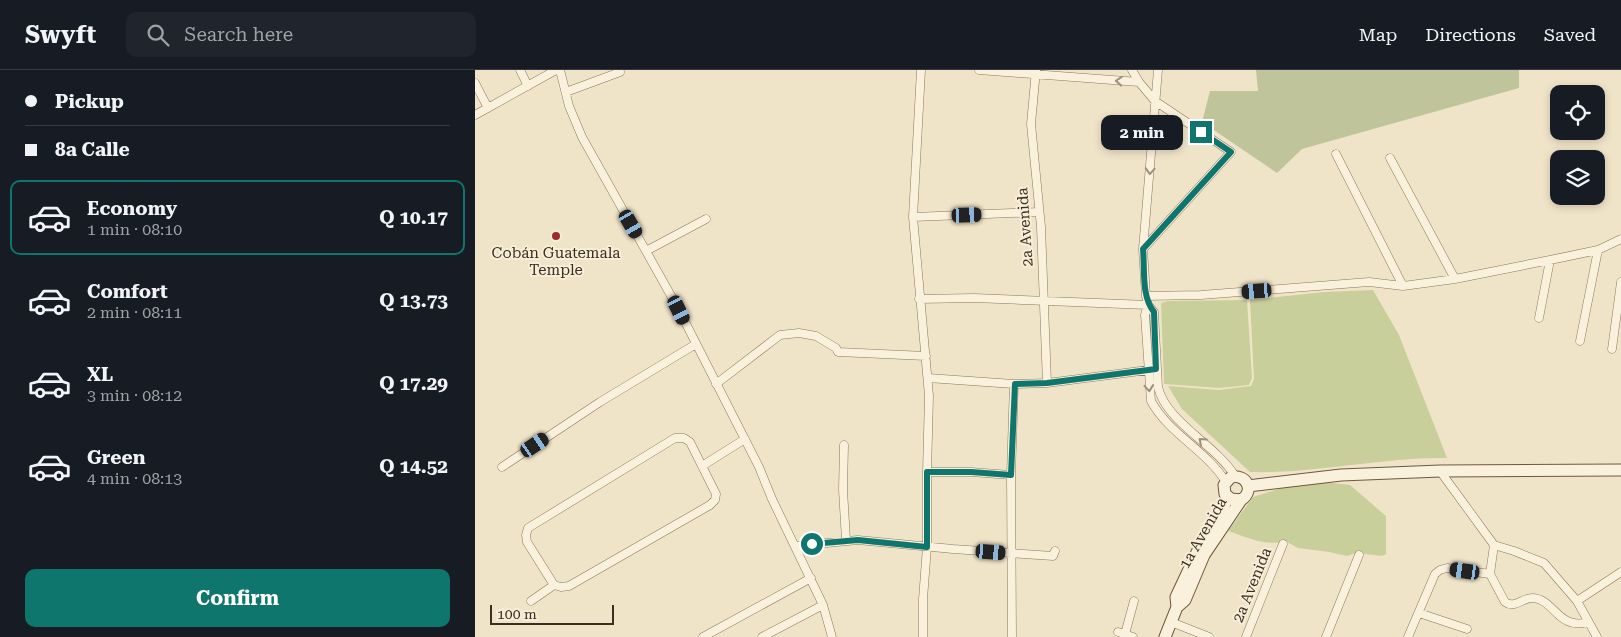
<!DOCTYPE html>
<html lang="en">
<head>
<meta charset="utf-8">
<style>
  body { margin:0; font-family:"Roboto Serif",serif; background:#20242c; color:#f1f3f6; height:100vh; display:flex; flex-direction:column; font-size:19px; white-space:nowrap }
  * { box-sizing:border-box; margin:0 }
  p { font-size:16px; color:#9ea1a6 }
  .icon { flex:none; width:28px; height:28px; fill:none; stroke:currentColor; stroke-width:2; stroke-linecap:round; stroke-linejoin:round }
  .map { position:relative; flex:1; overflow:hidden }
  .panel { display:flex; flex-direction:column; background:#171b24; width:475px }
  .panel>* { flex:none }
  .guide { display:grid; align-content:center; height:110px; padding:0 25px; background:#171b24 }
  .buttons { position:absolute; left:1075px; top:15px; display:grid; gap:10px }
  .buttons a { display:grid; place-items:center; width:55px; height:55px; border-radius:10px; background:#171b24; box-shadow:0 2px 8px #0003; font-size:25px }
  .scale { position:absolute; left:15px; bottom:12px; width:124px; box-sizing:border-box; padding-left:5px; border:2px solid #3d2e20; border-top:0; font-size:14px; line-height:18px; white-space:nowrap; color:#3d2e20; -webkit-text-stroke:4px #f7eed8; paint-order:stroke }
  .end { position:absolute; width:22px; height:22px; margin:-11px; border:6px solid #0f766e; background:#fff; box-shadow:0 0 0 2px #fff }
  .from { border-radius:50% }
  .bubble { position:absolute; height:35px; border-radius:10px; background:#171b24; box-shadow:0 2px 8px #0003; font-size:16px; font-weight:700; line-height:35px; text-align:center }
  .car { position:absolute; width:15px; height:30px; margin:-15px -8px; border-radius:6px; box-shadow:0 0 4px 1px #0007; background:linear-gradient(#222 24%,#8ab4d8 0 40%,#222 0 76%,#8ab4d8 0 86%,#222 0) }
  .guide b { display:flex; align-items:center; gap:18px; height:48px; font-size:19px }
  .guide b+b { border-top:1px solid #363941 }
  .guide i { width:12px; height:12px; background:#f1f3f6 }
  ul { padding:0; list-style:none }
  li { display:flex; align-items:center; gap:15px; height:75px; margin:0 10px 8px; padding:0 15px; border:2px solid transparent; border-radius:10px }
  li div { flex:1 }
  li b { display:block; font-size:19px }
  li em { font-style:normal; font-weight:700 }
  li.selected { border-color:#0f766e }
  li>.icon { width:45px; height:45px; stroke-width:1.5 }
  .action { display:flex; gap:10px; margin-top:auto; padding:10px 25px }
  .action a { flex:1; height:58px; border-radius:10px; background:#0f766e; color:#fff; font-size:20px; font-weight:700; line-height:58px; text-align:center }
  header { display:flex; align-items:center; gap:30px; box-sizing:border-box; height:70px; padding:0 25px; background:#171b24; border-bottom:1px solid #363941 }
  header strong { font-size:24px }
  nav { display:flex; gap:28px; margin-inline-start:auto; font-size:18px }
  .search { width:350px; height:45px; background:#20242c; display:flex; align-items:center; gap:12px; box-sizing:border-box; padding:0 18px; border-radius:10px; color:#9ea1a6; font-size:19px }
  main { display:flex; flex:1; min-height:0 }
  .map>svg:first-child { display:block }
</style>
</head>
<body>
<header>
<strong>Swyft</strong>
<div class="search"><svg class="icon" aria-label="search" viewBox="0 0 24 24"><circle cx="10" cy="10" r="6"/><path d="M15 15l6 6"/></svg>Search here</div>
<nav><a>Map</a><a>Directions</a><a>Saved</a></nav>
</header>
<main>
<section class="panel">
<div class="guide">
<b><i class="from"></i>Pickup</b>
<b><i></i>8a Calle</b>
</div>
<ul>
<li class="selected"><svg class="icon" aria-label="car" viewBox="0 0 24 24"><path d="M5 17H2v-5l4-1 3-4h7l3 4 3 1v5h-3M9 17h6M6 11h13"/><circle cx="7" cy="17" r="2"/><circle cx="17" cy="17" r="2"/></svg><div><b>Economy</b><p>1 min · 08:10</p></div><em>Q 10.17</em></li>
<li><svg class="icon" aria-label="car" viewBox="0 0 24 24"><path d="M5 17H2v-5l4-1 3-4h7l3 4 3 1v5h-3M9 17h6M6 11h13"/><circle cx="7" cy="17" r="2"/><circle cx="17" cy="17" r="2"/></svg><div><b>Comfort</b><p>2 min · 08:11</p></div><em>Q 13.73</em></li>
<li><svg class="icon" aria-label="car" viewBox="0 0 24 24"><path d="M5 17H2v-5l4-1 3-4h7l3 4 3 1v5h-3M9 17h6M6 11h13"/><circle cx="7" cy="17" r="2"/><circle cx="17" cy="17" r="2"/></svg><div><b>XL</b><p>3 min · 08:12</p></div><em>Q 17.29</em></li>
<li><svg class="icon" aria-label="car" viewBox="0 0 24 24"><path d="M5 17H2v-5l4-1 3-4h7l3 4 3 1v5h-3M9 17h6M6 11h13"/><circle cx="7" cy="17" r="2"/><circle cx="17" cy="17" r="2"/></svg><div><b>Green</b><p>4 min · 08:13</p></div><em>Q 14.52</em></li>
</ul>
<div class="action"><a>Confirm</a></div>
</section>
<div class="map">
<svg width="1146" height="567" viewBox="0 0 1146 567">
  <rect width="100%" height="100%" fill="#f0e4c8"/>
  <!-- green -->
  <path fill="#c9cf9b" d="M898,220L924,265L972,388C906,387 841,404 775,402L707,339L693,316L744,320L776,316L779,309L775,230L850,222Z
    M772,230L777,308L774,315L744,318L689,314L686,233L693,231Z
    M849,412L875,415L911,446V484L907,486L881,483L872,486L854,482L823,478L810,471C792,477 771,467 753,461L778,427L813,416Z"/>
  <!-- cemetery -->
  <path fill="#bfc49a" d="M781,0H1044V18L827,79L802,103L727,52L735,21H783Z"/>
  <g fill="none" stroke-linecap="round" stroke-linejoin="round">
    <defs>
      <path id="street" d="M45,0L53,16
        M85,0L94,36L107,67L204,240L284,397L297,429L348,535L357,567
        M446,0L438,147L454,326L452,402V477L448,529V567
        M504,0L664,12L680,31L756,82L669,178
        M561,0L556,54L566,157L572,313
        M657,0L664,12
        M683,0L668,179L671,226L673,235L679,242L683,317C691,352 740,374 760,406
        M0,13L13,38
        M91,22L145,2
        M0,45L81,0
        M861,84L928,216
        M915,88L980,209
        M438,147L564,142
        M171,181L231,149
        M671,226L726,225L894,212L928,216L980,209L1075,190L1123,180L1146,169
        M444,229L499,228L673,235
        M673,235L670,245L676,331C694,364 731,380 751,412
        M1064,248L1075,190
        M1105,271L1123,180
        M1137,279L1146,212
        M453,308L539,314L572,313L681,299
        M241,314L305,265L324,263L341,266L361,278L363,282L451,286
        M200,368H209L215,372L241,424L240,430L235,435L94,516L86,517L79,515L52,472L51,465L53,458Z
        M369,375L368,420L371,470
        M227,396L270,369
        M27,397L125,332L221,274
        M965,401L1019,475L1039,481L1069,493L1102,531L1122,567
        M452,402H496L536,405
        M320,476L383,470L478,479L578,486L580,481
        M1015,504L1030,532C1040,539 1047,528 1057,528C1079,528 1083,561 1113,552
        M56,531L79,515
        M1102,531L1146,502
        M944,543L992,559
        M696,552L734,567
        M643,562L658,567
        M650,564L659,531
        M228,567L336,508
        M287,567L348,535
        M537,567L536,405L539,314
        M771,567L808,474
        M851,567L884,485
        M933,567L960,504L965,500L972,498L1015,504L1019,475"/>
      <path id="secondary" d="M773,416L866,405L965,401L1146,400
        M702,537L701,527L724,478L748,438L753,427
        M690,567L702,537L710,530L729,485L766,430C780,421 772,404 756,407L749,415L750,424L756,429L766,430"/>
    </defs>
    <!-- street casing -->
    <use href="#street" stroke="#8d765c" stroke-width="9"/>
    <!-- secondary casing -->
    <use href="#secondary" stroke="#6f573f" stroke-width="13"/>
    <!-- street -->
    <use href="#street" stroke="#faf1dc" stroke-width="8"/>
    <!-- secondary -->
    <use href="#secondary" stroke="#faf1dc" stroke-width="11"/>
  </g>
  <!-- one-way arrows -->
  <defs><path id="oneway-chevron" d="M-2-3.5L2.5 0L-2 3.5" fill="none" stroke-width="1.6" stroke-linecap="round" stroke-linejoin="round" transform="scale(1.25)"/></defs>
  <g stroke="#9c907e">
    <use href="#oneway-chevron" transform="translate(644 11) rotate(-175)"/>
    <use href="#oneway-chevron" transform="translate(675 101) rotate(94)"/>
    <use href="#oneway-chevron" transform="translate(674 318) rotate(85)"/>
    <use href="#oneway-chevron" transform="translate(727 371) rotate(-138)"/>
  </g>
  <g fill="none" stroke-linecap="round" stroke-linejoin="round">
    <!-- route -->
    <path stroke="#0f766e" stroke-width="6" d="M337,474L383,470L452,477V402H496L536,405L540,314L572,313L681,299L679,242C666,226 670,199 668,179L756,82L726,62"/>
  </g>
  <!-- markers -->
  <circle fill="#9e2a2b" stroke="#f7eed8" stroke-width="2" cx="81" cy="166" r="5"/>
  <g text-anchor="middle" stroke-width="4" stroke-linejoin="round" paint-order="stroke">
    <!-- street labels -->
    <g font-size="15" fill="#3d2e20" stroke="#f7eed8">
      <text transform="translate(550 157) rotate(-94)" y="5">2a Avenida</text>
      <text transform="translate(728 463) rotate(-60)" y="5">1a Avenida</text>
      <text transform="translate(777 515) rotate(-68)" y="5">2a Avenida</text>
    </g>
    <!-- poi labels -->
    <g font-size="15" fill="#3d2e20" stroke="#f7eed8">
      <text x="81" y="188">Cobán Guatemala<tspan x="81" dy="17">Temple</tspan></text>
    </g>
  </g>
</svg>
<div class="buttons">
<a><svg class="icon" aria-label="locate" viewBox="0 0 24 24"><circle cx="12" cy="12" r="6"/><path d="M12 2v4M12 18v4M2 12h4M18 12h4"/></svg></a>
<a><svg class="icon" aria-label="layers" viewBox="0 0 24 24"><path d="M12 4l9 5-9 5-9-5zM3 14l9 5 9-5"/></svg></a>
</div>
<div class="scale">100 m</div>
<i class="end from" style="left:337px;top:474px"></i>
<i class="end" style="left:726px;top:62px"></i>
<div class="bubble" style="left:626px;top:45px;width:82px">2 min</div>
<i class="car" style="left:492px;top:145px;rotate:88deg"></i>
<i class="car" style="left:156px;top:154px;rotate:150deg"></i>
<i class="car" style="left:782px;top:221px;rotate:266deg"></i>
<i class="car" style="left:204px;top:240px;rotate:154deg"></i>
<i class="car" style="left:60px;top:375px;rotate:56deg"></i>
<i class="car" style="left:516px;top:482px;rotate:94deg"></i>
<i class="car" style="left:990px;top:501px;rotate:278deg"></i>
</div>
</main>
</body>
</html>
